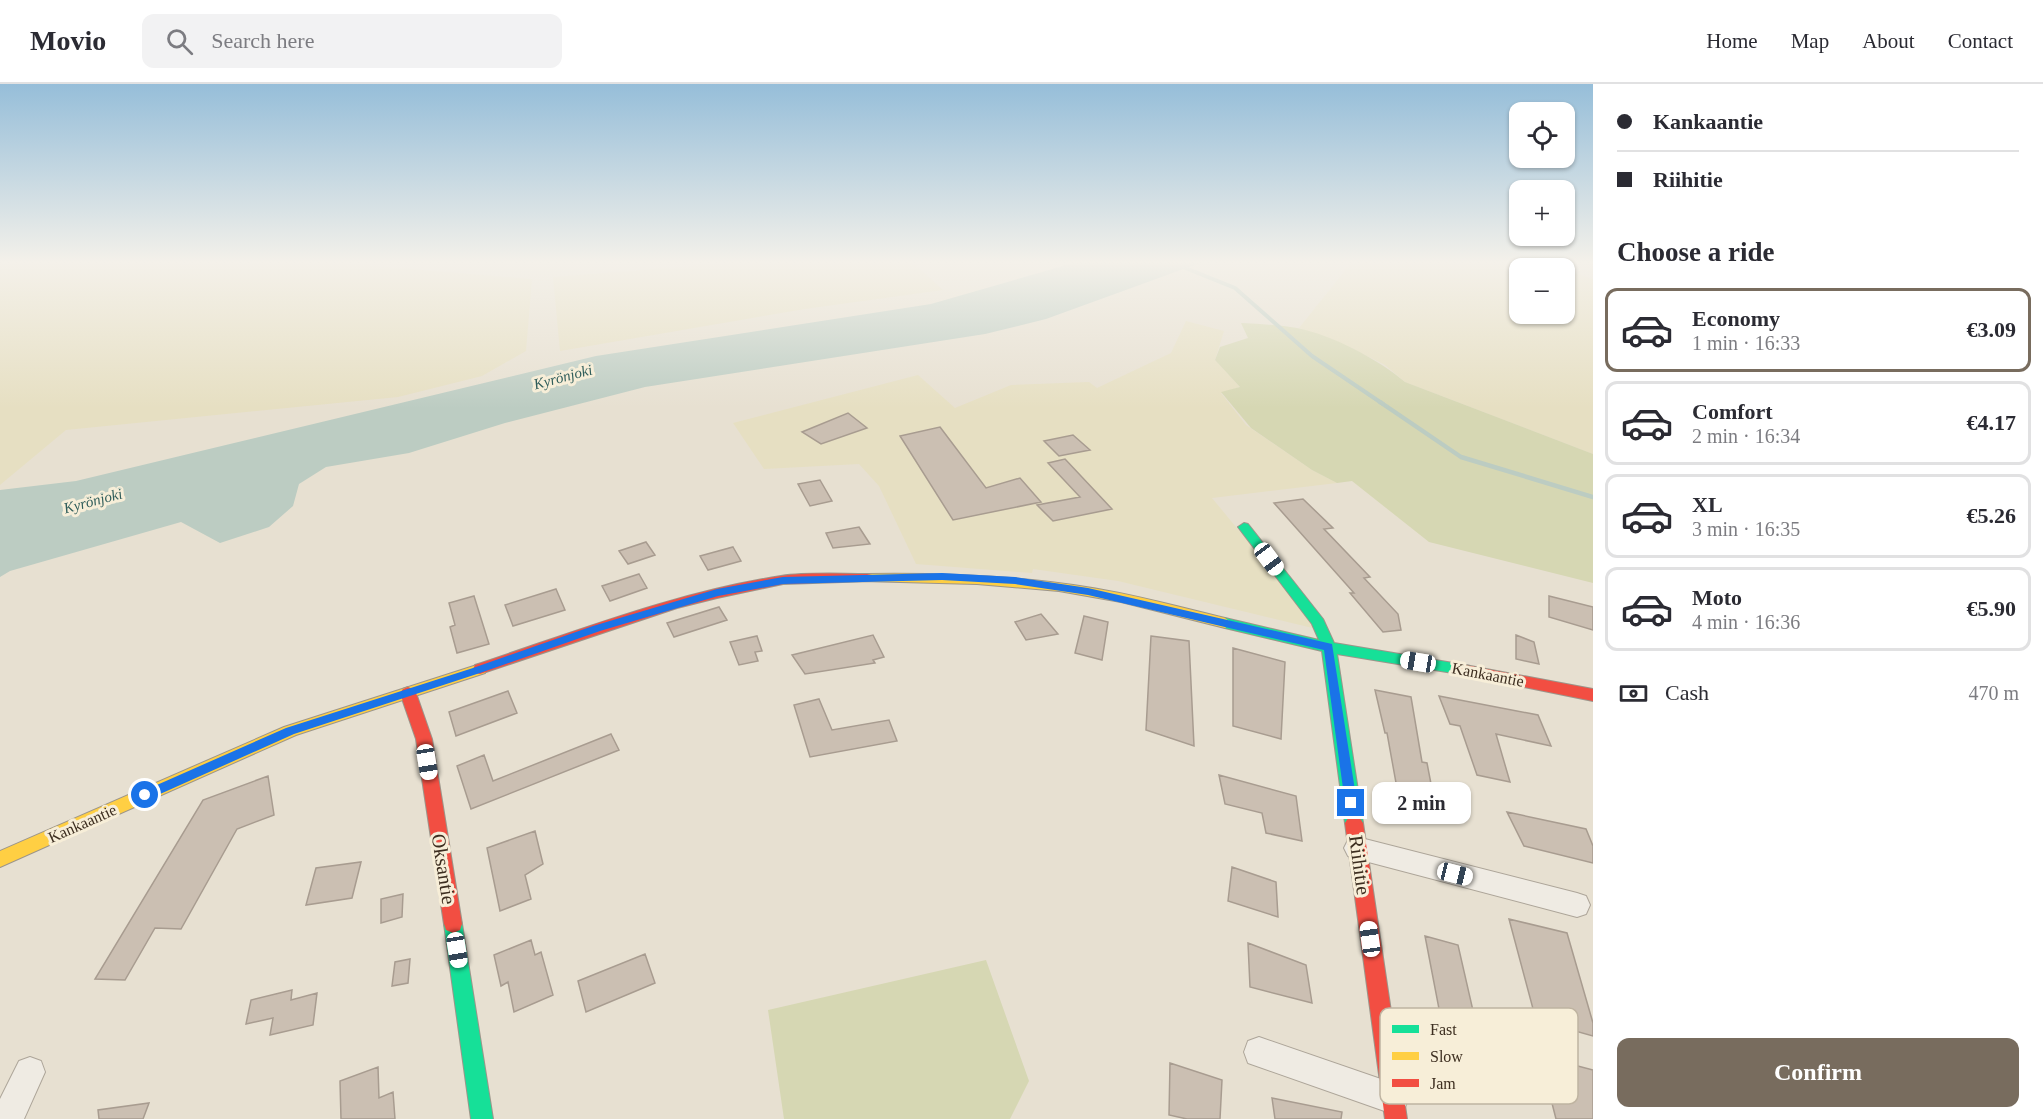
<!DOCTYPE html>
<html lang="en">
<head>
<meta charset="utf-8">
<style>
  body { margin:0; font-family:"Times New Roman",serif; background:#f2f2f3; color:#2b2b33; height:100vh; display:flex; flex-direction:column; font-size:22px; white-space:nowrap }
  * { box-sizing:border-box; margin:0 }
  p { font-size:20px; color:#7c7c81 }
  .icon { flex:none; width:33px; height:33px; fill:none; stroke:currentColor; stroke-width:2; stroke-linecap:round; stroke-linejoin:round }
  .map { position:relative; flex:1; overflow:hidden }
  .drawer { display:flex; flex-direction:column; background:#fff; width:450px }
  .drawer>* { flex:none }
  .guide { display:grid; align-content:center; height:132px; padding:0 24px; background:#fff }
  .buttons { position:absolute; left:1509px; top:18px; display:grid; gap:12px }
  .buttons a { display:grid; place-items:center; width:66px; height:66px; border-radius:12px; background:#fff; box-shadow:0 2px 4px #0004; font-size:30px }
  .end { position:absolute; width:27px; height:27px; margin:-14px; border:8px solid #1a73e8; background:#fff; box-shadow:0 0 0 3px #fff }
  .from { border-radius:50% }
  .bubble { position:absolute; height:42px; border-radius:12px; background:#fff; box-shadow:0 2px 4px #0004; font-size:20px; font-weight:800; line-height:42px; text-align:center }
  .car { position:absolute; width:18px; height:36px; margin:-18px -9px; border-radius:8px; box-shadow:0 0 4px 2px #0007; background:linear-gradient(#fff 24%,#345 0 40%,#fff 0 76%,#345 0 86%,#fff 0) }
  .guide b { display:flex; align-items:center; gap:21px; height:57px; font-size:22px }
  .guide b+b { border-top:2px solid #e1e1e2 }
  .guide i { width:15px; height:15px; background:#2b2b33 }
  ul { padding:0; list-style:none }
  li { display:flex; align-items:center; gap:18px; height:84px; margin:0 12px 9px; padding:0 12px; border:3px solid #e1e1e2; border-radius:12px }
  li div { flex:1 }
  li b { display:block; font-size:22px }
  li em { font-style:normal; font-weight:800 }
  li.current { border-color:#786c5e }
  li>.icon { width:54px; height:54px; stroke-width:1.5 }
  h2 { padding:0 24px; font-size:27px; line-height:72px }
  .pay { display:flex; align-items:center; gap:15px; height:66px; padding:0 24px; font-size:22px }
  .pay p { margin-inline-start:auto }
  .action { display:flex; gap:12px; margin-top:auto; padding:12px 24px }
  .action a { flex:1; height:69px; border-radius:12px; background:#786c5e; color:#fff; font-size:24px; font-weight:800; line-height:69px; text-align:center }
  header { display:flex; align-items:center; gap:36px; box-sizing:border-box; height:84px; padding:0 30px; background:#fff; border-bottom:2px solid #e1e1e2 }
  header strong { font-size:28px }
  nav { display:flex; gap:33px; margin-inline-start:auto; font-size:21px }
  .search { width:420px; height:54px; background:#f2f2f3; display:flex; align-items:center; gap:15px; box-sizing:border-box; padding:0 21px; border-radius:12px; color:#7c7c81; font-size:22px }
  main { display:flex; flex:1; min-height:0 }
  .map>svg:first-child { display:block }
</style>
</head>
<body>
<header>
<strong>Movio</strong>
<div class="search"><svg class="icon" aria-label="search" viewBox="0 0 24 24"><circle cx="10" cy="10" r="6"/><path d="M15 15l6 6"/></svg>Search here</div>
<nav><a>Home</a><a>Map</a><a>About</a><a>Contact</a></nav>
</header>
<main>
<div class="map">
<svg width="1593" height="1035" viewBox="0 0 1593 1035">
  <rect width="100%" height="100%" fill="#e7e0d1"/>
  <!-- farmland -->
  <path fill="#e6dfc2" d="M0,179H336L532,195L526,267L482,292L398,313L66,346L0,401Z
    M732,179H913L943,206L805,225L560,267L553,193Z
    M1351,179H1541L1559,184H1520V230H1564L1565,186L1593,195V370L1405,298L1385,281L1351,264L1299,244Z
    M1186,237L1224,247L1215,276L1240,303L1221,309L1246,341L1312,386L1337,399L1212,414L1321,546L1118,497L1033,485L1032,489L916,480L879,402L859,380L764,385L733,339L918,291L955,324L1011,301L1089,298L1097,304L1171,269Z"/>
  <!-- green -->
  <path fill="#d6d7b3" d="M1241,239C1260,240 1279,241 1297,244C1332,251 1378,275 1405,298L1593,370V499L1429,458L1352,397L1337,399L1312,386L1251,344L1221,308L1240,303L1215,276L1220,263L1248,254Z
    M986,876L1029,997L1010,1035H784L768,926Z"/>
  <!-- water -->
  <path fill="#bcccc2" d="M1073,179H1200L1046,235L985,250L645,303L505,339L409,369L326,383L299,400L293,422L269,443L220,459L181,438L10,487L0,493V406L76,397L596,272L931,220Z"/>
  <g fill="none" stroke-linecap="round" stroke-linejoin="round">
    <!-- stream-far1 -->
    <path stroke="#bcccc2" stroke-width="4" d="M1173,179L1235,204L1312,272L1383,320"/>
    <!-- stream -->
    <path stroke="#bcccc2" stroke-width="4.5" d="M1380,318L1461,373L1593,413"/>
  </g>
  <!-- building -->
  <path fill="#cbbfb2" stroke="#a89c90" stroke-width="1.5" d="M848,329L867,344L821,360L802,348Z
    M940,343L986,404L1020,394L1041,418L953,436L900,352Z
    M1073,351L1090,366L1059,372L1044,357Z
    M1065,375L1112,425L1053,437L1037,421L1080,413L1048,379Z
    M820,396L832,417L810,422L798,400Z
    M1303,415L1333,444L1324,445L1370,493L1364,494L1398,530L1401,546L1383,548L1350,509H1354L1274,419Z
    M859,443L870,460L833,464L826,449Z
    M646,458L655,471L628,480L619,467Z
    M733,463L741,477L708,486L700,472Z
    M639,490L647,504L610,517L602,502Z
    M556,505L565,526L513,542L505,521Z
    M474,512L489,560L457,569L450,543L455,541L449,519Z
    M1549,512L1593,523V546L1549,533Z
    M719,523L727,536L674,553L667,539Z
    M1041,530L1058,550L1026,556L1015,538Z
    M1084,532L1108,538L1102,576L1075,569Z
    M873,551L884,573L873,576L875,579L805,590L792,571Z
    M1516,551L1534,558L1539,580L1516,575Z
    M757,552L762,567L755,568L758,577L739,581L730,558Z
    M1151,552L1189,557L1194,662L1146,646Z
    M1233,564L1285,578L1281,655L1233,642Z
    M1375,606L1411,613L1422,678L1427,679L1437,731L1400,721L1387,649H1385Z
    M508,607L517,629L456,652L449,628Z
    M1439,612L1538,631L1551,662L1496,650L1510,698L1477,691L1460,642L1450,640Z
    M819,615L832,646L889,636L897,657L810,673L794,621Z
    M611,650L619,666L471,725L457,682L484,671L493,697Z
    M1219,691L1296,712L1302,757L1266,749L1262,729L1225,720Z
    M268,692L274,731L237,745L181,845L155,844L125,896L95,895L203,716Z
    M1507,728L1586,745L1593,762V779L1524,762Z
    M535,747L543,780L525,791L531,815L500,827L487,764Z
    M361,778L352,814L306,821L316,784Z
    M1232,783L1276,798L1278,833L1228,817Z
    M403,810L402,833L381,839V815Z
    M1509,835L1567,849L1593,939V952L1536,936Z
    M1425,852L1458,861L1482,966L1445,956Z
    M531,856L535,871L541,868L553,911L514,928L508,898L501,902L494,871Z
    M1248,859L1306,881L1312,919L1250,903Z
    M645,870L655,899L586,928L578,897Z
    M410,875L408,899L392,902L395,878Z
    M292,906L291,916L317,909L313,941L270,951L273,934L246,940L251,916Z
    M1540,972L1593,986V1035H1556Z
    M1170,979L1222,996L1220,1035H1187L1169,1031Z
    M378,983L379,1014L393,1008L395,1035H341L340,997Z
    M1272,1014L1342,1028L1341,1035H1275Z
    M149,1019L143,1035H99L98,1026Z"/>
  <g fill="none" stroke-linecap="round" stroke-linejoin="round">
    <defs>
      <path id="street" d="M1357,753L1577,809L1586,812L1590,821L1586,830L1577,833L1357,775L1348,772L1344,764L1348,756Z
        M1259,953L1404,1003L1409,1014L1404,1025L1393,1030L1248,979L1244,968L1248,957Z
        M30,973L41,977L45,988L24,1035H0V1015L19,977Z"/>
      <path id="fast" d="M1244,439L1248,440L1323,535L1334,559L1465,581L1470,582L1472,586L1470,590L1465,591L1337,570L1363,739L1360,744L1354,746L1348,744L1345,739L1322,567L1225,544L1218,539L1225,534L1319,556L1312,540L1238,443Z
        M453,831L460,834L462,840L493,1035H471L444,840L446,834Z"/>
      <path id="slow" d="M867,490C940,489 1014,491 1086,503C1133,510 1179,523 1225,534L1232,539L1225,544L1121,518L1059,507L977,500L862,497L860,494L862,491Z
        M480,580L485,581L487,585L485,589L296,651L0,783V767L284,643Z"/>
      <path id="jam" d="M867,490L872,491L874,494L872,497L783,500L717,514L677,524L480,590L475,589L473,585L475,581C575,548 676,508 781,492C808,488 839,490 867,490Z
        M1465,581L1593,605V617L1460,590L1458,586L1460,582Z
        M408,603L413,605L416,609L432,655L462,840L460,846L453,849L446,846L444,840L416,655L400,609L403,605Z
        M1354,732L1360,734L1363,739L1407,1035H1385L1345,739L1348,734Z"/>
    </defs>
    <!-- street casing -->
    <use href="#street" stroke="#ada599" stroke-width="2"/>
    <!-- fast casing -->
    <use href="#fast" stroke="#9c958a" stroke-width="2"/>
    <!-- slow casing -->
    <use href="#slow" stroke="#9c958a" stroke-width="2"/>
    <!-- jam casing -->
    <use href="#jam" stroke="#9c958a" stroke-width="2"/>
    <!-- street -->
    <use href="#street" fill="#efebe3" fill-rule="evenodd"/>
    <!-- fast -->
    <use href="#fast" fill="#16e098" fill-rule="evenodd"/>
    <!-- slow -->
    <use href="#slow" fill="#ffcf43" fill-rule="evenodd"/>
    <!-- jam -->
    <use href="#jam" fill="#f24e42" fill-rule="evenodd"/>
  </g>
  <!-- sky -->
  <linearGradient id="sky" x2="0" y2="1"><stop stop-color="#96bed9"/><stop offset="0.55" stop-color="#f4f1ea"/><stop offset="1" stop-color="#f4f1ea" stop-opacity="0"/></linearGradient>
  <rect width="1593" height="324" fill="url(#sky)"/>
  <!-- route -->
  <path fill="#1a73e8" d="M942,489L1015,493L1088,504L1332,560L1357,719L1355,723L1351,724L1345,719L1324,566L1088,511L1015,500L942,496L783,500L718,512L600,547L480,589L294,650L149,715L145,716L139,711L141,708L286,644L473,584L593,542L717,505L783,493Z"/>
  <g text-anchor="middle" stroke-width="6" stroke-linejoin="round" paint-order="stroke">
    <!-- far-water labels -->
    <g font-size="15" font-style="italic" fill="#2f5d5a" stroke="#f7eed8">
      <text transform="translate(563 293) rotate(-15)" y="5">Kyrönjoki</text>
      <text transform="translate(93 417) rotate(-15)" y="5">Kyrönjoki</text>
    </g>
    <!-- street labels -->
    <g font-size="16" fill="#3d2e20" stroke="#f7eed8">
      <text transform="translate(1488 590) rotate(11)" y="6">Kankaantie</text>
      <text transform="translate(82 739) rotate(-24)" y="6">Kankaantie</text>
    </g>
    <!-- near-street labels -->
    <g font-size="20" fill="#3d2e20" stroke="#f7eed8">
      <text transform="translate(1360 781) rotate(82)" y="7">Riihitie</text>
      <text transform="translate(444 785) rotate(81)" y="7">Oksantie</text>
    </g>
  </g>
  <!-- legend -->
  <rect x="1380" y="924" width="198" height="96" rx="9" fill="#f7eed8" stroke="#bfb4a1" stroke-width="1.5"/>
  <rect x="1392" y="941" width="27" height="8" fill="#16e098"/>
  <rect x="1392" y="968" width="27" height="8" fill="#ffcf43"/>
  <rect x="1392" y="995" width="27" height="8" fill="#f24e42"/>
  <g font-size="16" fill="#3d2e20">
    <text x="1430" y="951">Fast</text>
    <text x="1430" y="978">Slow</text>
    <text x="1430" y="1005">Jam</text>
  </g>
</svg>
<div class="buttons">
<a><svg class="icon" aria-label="locate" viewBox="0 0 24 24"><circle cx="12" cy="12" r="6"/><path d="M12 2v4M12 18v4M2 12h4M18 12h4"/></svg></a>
<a>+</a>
<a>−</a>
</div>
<i class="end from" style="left:145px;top:711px"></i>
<i class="end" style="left:1351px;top:719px"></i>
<div class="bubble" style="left:1372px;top:698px;width:99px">2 min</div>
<i class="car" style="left:1269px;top:475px;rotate:143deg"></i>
<i class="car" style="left:1418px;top:578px;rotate:279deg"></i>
<i class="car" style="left:427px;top:678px;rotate:171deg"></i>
<i class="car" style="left:1455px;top:790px;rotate:104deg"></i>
<i class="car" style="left:1370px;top:855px;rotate:352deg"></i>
<i class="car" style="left:457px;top:866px;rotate:171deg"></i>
</div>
<section class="drawer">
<div class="guide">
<b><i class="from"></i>Kankaantie</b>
<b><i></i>Riihitie</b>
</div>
<h2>Choose a ride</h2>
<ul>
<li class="current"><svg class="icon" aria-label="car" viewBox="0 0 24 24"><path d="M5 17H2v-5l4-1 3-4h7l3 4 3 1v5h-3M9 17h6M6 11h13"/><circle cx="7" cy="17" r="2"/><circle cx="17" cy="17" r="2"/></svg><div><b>Economy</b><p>1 min · 16:33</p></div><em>€3.09</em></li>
<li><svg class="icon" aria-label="car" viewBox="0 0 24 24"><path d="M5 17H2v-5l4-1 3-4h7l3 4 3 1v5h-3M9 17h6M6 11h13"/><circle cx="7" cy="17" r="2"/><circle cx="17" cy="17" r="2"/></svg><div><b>Comfort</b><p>2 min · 16:34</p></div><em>€4.17</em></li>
<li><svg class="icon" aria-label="car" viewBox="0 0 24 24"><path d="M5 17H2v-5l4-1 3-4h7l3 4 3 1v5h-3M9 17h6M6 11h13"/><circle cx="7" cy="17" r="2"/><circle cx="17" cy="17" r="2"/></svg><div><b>XL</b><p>3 min · 16:35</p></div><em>€5.26</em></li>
<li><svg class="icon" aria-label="car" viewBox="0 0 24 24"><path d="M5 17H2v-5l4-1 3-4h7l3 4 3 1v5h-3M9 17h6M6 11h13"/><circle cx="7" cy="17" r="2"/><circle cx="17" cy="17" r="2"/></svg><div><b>Moto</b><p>4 min · 16:36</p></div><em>€5.90</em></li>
</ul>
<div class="pay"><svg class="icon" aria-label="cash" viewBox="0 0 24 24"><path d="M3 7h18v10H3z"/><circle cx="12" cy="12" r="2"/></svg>Cash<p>470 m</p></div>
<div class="action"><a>Confirm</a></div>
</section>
</main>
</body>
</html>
